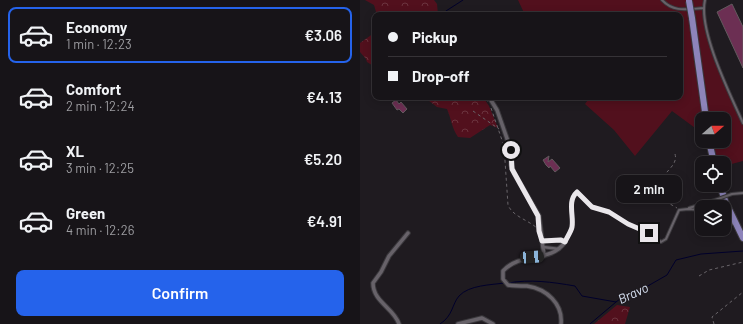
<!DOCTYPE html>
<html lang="en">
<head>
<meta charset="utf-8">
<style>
  body { margin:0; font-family:Barlow,sans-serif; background:#242125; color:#f1f3f6; height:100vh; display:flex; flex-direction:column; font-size:15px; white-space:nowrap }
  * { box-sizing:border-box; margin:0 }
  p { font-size:13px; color:#9e9ea2 }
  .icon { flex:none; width:22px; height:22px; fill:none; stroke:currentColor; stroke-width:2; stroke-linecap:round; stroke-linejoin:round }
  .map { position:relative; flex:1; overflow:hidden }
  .panel { display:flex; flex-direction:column; background:#171418; width:360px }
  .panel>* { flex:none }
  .hud { position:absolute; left:12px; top:12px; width:311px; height:88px; border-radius:8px; box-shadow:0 2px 10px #0003,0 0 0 1px #363337; display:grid; align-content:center; height:88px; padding:0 16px; background:#171418 }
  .needle { width:26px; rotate:70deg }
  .tools { position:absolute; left:335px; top:112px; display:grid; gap:8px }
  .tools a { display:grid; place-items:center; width:36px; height:36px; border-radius:8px; background:#171418; box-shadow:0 2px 10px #0003,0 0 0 1px #363337; font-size:20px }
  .end { position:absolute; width:18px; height:18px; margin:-9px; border:5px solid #eae7eb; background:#111; box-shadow:0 0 0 2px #111 }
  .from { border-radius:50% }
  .bubble { position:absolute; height:28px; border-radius:8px; background:#171418; box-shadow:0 2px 10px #0003,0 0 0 1px #363337; font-size:13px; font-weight:600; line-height:28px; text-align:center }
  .car { position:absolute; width:12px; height:24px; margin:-12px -6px; border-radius:5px; box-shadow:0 0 3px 1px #0007; background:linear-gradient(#222 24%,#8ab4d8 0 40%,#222 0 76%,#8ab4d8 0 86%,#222 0) }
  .hud b { display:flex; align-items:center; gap:14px; height:38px; font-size:15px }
  .hud b+b { border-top:1px solid #363337 }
  .hud i { width:10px; height:10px; background:#f1f3f6 }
  ul { padding:7px 0 0; list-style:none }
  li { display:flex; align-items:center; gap:12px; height:56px; margin:0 8px 6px; padding:0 8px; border:2px solid transparent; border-radius:8px }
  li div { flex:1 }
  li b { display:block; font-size:15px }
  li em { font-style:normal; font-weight:600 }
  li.current { border-color:#2563eb }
  li>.icon { width:36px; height:36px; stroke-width:1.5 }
  .button { display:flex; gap:8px; margin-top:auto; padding:8px 16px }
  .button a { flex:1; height:46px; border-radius:8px; background:#2563eb; color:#fff; font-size:16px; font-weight:600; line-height:46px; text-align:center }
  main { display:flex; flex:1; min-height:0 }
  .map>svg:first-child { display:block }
</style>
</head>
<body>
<main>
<section class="panel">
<ul>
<li class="current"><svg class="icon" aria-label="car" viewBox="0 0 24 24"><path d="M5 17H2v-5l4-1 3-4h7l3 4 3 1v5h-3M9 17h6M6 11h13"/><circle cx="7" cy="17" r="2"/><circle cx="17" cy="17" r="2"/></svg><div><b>Economy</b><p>1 min · 12:23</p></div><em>€3.06</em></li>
<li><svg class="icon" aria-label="car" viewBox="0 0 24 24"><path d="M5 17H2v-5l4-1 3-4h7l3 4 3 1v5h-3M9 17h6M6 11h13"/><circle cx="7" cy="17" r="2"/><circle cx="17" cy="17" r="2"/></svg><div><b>Comfort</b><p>2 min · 12:24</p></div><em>€4.13</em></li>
<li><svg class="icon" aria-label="car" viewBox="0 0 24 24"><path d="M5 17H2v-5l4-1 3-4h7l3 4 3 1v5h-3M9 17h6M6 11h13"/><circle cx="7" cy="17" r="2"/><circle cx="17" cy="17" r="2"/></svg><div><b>XL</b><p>3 min · 12:25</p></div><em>€5.20</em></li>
<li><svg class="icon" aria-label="car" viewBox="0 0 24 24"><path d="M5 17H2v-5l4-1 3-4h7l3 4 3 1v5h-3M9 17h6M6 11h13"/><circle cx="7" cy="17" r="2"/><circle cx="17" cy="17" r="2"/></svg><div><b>Green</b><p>4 min · 12:26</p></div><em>€4.91</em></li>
</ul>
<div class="button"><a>Confirm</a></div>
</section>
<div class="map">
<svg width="383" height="324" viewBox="0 0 383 324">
  <defs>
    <pattern id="forest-crowns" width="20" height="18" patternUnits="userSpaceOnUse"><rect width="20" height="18" fill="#52101d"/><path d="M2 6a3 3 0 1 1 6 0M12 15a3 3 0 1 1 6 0" fill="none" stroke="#6b333e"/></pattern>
  </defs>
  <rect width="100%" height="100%" fill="#1f1b20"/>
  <!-- green -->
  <path fill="#52101d" d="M158,0H345L344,8L351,45L364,80L383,123V161L364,166V163H354L349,141H364V119H342V133L312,111L275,156L254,130L225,104L230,97H320V15H165Z"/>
  <!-- forest -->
  <path fill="url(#forest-crowns)" d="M5,0H74L77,4L78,15H17L14,5Z
    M15,29V67L7,62L6,59L0,52V43L14,33Z
    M64,97H123L129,106L138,128L130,125L110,138L98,137C92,129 91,118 87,109L77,107Z
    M257,305L270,307L265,324H234Z"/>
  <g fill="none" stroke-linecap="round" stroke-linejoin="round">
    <!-- stream -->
    <path stroke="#00002b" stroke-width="1" d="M86,11L103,0
      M148,283C170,279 192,282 215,286L222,296L256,302L268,293L286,287L307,275L316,260L341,254L383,251
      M80,324C93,316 92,304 99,296C109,285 131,285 144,283
      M230,324L256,302"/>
  </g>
  <!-- building -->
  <path fill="#6c2f53" stroke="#62595d" d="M372,4L383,27V68L357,12Z
    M36,100L39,104L41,102L47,109L43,113L39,109L37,110L32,103Z
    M189,156L188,162L192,159L200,168L195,172L190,166L189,168L186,165L183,160Z"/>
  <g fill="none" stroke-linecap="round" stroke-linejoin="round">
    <defs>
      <path id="service" d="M302,0C314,13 328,9 344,8
        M345,0C338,30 370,94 383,123
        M372,194L383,193
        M329,208L358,199
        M364,225L375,223
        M205,242C207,237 211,232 212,227C214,216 207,201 217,192L232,207L249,212L268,224L292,234L301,242L306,239L319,210L328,209L342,210"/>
      <path id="pedestrian" d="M183,247L199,249"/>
      <path id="minor" d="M129,97L137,110L151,150V165L154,173L179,216L184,256
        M182,241L201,240L205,242C190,264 161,251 143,271V279L148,285C154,286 161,286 167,286C187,289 203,304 201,324
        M39,324C34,308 13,302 13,283L21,272L29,256L48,233
        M98,324L122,318L133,324"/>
      <path id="primary" d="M332,18L346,119
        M349,141L354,163
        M360,185L365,201L383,238"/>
    </defs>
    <!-- service casing -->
    <use href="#service" stroke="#3a383c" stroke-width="4"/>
    <!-- pedestrian casing -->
    <use href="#pedestrian" stroke="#3a383c" stroke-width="4.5"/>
    <!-- minor casing -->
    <use href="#minor" stroke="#3a383c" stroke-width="5.5"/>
    <!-- primary casing -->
    <use href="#primary" stroke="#3a383c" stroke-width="8"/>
    <!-- path -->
    <path stroke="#69656a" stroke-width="1" stroke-dasharray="3 3" stroke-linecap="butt" d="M124,97L128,102
      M131,108L144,146L148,205C153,217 169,220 178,229
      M113,111L139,129
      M315,154C319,168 298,172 299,192L305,201L317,208
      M339,276L349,270L383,262
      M354,324L352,317L383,292"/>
    <!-- service -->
    <use href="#service" stroke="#676269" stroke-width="2"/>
    <!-- pedestrian -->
    <use href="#pedestrian" stroke="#676269" stroke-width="2.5"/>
    <!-- minor -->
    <use href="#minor" stroke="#676269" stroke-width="3.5"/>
    <!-- primary -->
    <use href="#primary" stroke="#8d84ba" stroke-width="6"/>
    <defs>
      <path id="service-bridge" d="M358,199L372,194"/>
      <path id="primary-bridge" d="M329,1L332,18"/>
    </defs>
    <!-- service-bridge casing -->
    <use href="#service-bridge" stroke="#3a383c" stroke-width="4" stroke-linecap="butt"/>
    <!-- primary-bridge casing -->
    <use href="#primary-bridge" stroke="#3a383c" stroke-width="8" stroke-linecap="butt"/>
    <!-- service-bridge -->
    <use href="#service-bridge" stroke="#676269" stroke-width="2"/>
    <!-- primary-bridge -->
    <use href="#primary-bridge" stroke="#8d84ba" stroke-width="6"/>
  </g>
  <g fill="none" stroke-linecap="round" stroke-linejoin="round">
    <!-- route -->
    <path stroke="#eae7eb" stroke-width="5" d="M151,150L152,169L178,216L179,231L182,241L201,240L205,242C207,237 211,232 212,227C214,216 207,201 217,192L232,207L249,212L268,224L289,233"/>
  </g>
  <g text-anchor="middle" stroke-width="3" stroke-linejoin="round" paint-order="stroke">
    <!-- water labels -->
    <g font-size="13" font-style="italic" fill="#d9e3f4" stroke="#1f1b20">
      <text transform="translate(273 293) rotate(-25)" y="5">Bravo</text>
    </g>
  </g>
</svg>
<div class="tools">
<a><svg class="needle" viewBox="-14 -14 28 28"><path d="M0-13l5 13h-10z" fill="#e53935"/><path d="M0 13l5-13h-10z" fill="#9e9ea2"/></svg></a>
<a><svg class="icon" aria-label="locate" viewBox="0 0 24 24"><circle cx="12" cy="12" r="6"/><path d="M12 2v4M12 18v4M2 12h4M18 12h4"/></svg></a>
<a><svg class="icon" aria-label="layers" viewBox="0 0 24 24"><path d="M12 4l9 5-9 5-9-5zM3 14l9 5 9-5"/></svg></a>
</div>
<i class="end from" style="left:151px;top:150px"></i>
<i class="end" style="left:289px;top:233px"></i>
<div class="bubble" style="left:256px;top:175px;width:66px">2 min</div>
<i class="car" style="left:172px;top:257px;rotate:86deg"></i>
<div class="hud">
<b><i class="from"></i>Pickup</b>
<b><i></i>Drop-off</b>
</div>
</div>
</main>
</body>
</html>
